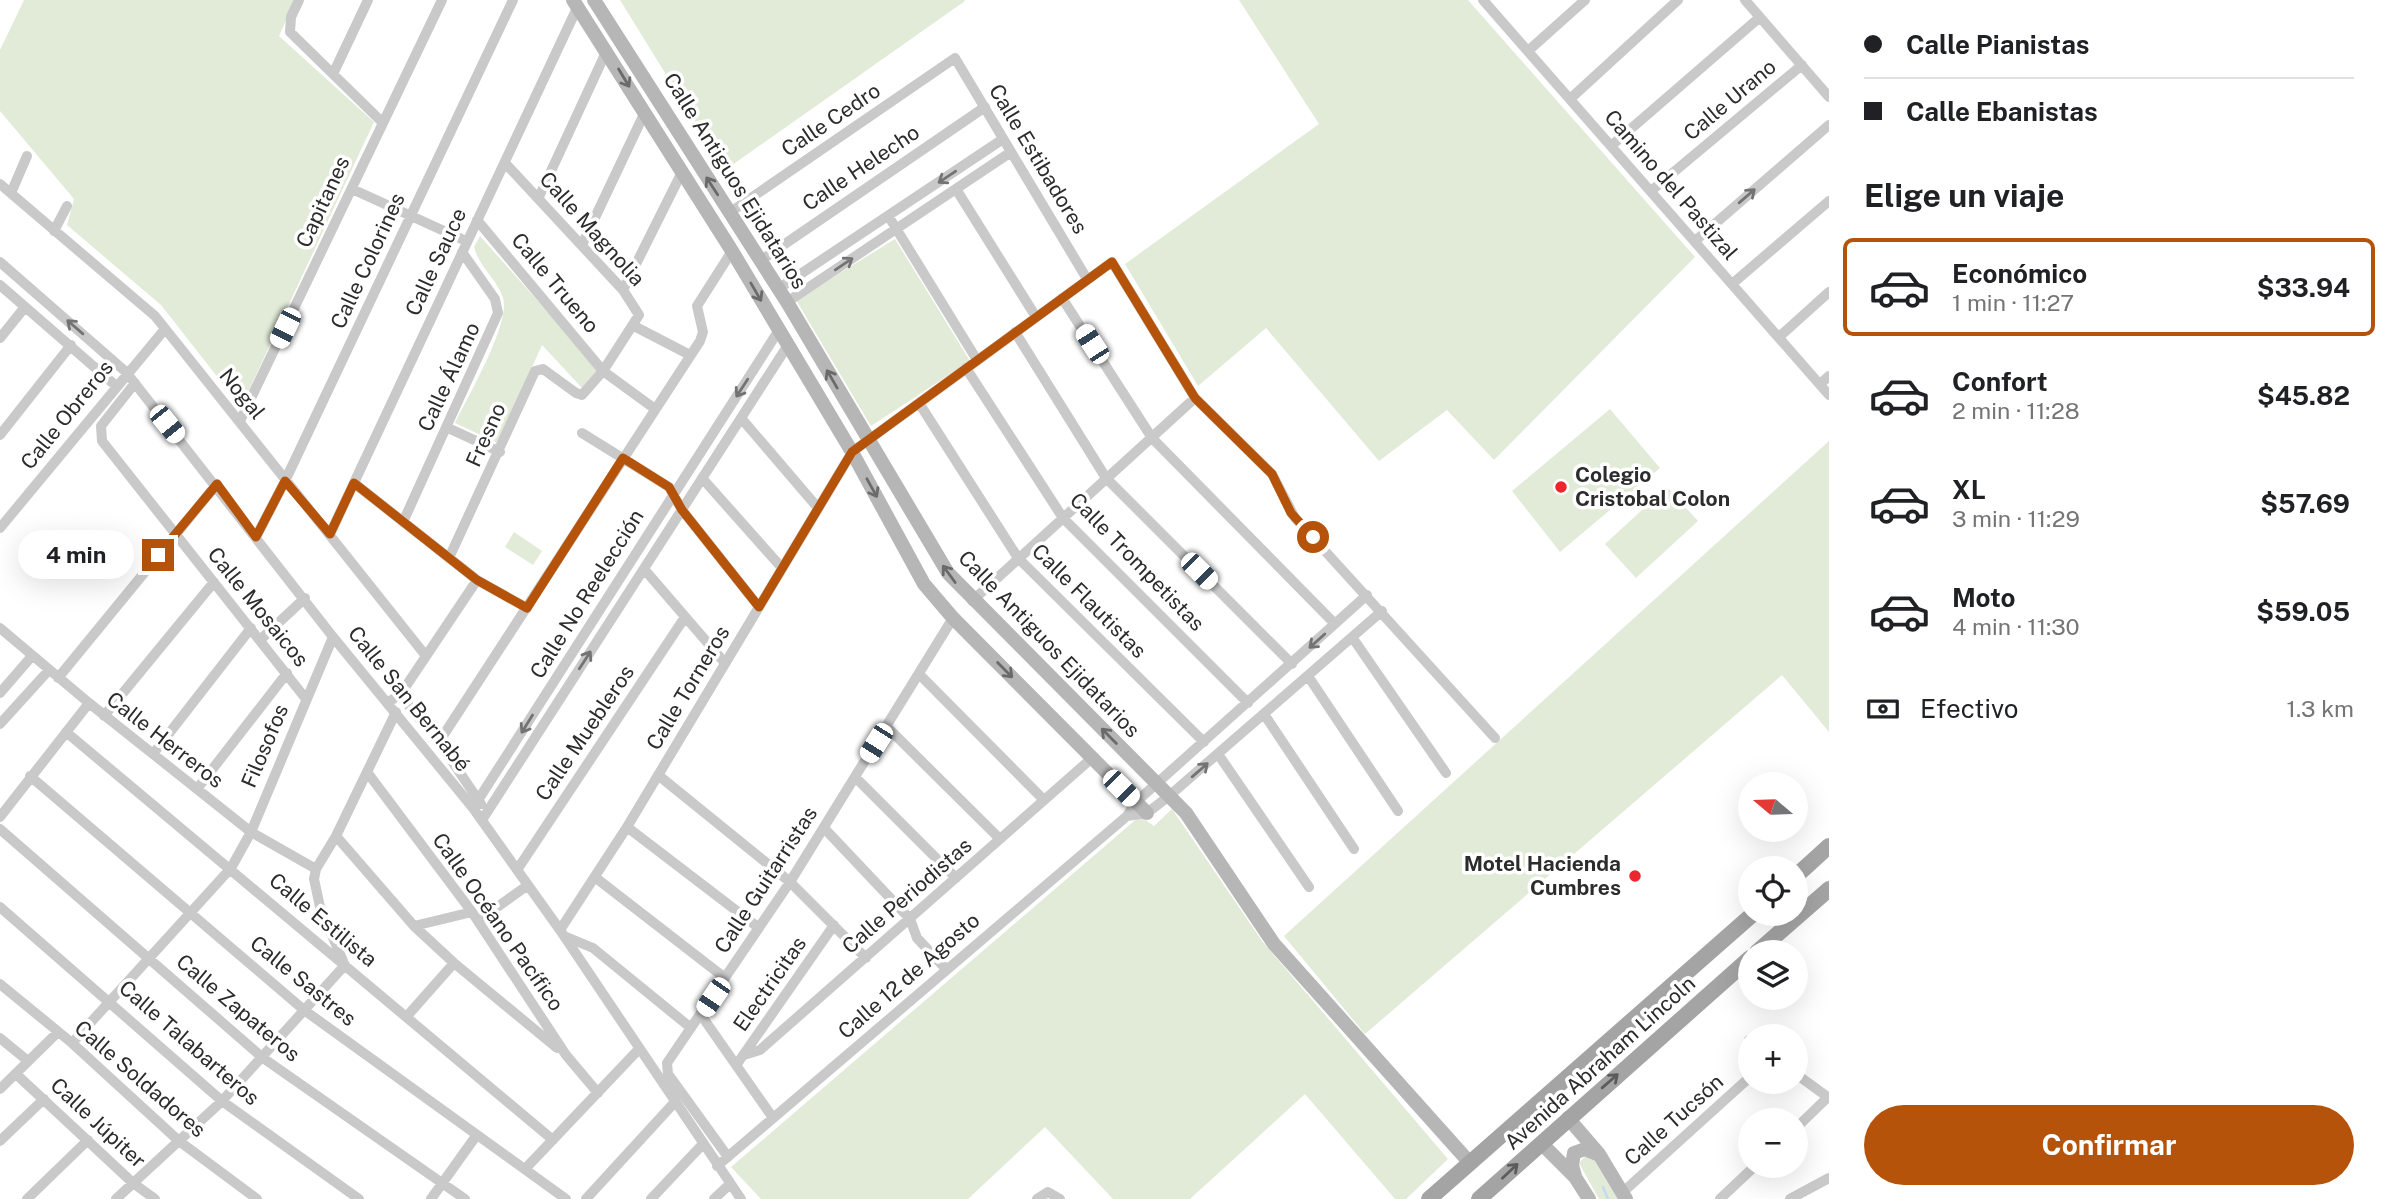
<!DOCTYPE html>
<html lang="es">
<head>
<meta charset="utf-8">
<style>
  body { margin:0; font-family:"Public Sans",sans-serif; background:#f2f2f2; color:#202124; height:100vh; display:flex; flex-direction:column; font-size:26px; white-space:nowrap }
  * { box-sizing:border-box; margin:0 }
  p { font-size:23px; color:#757577 }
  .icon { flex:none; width:38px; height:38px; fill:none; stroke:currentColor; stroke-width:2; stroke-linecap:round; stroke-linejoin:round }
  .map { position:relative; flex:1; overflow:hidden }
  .panel { display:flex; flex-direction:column; background:#fff; width:560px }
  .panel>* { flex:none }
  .banner { display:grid; align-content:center; height:154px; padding:0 35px; background:#fff }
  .needle { width:46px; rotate:289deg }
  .buttons { position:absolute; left:1738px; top:772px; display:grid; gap:14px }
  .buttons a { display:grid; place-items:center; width:70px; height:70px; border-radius:50%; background:#fff; box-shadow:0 7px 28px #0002; font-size:35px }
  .end { position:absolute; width:32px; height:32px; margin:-16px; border:9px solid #b45309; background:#fff; box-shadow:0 0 0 4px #fff }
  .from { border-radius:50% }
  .bubble { position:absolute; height:49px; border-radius:24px; background:#fff; box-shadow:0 7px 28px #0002; font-size:23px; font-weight:700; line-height:49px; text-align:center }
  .car { position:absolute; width:21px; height:42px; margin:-21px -10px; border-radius:9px; box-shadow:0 0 5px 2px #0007; background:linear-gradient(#fff 24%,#345 0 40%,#fff 0 76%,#345 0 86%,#fff 0) }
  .banner b { display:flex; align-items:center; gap:24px; height:66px; font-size:26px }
  .banner b+b { border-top:2px solid #e0e0e0 }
  .banner i { width:18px; height:18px; background:#202124 }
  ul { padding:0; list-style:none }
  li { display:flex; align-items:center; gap:21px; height:98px; margin:0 14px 10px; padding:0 21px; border:4px solid transparent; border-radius:10px }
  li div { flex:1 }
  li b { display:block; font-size:26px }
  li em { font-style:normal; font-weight:700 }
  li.selected { border-color:#b45309 }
  li>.icon { width:63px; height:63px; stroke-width:1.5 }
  h2 { padding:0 35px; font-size:32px; line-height:84px }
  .pay { display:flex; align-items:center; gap:18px; height:77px; padding:0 35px; font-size:26px }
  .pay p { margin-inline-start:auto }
  .cta { display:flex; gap:14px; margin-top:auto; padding:14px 35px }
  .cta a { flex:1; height:80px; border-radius:42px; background:#b45309; color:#fff; font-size:28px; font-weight:700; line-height:80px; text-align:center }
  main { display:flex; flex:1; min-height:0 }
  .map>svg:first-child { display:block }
</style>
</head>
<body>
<main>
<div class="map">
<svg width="1829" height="1199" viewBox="0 0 1829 1199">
  <rect width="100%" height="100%" fill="#fff"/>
  <!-- green -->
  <path fill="#e2ebd8" d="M24,0H295L279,36L374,122L241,407L161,305L67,225L74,199L0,111V50Z
    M620,0H964L965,1L725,170Z
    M1239,0H1468L1695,257L1494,460L1447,410L1379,461L1266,328L1198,386L1125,264L1319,124Z
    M480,236L598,369L584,390L542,345L498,443L455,423C467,398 511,323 503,298C497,279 479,267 474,247Z
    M895,239L970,361L871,426L796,300Z
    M1610,409L1660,468L1560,552L1512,491Z
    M1829,441V732L1782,675L1365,1034L1284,936Z
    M1667,487L1698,521L1636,578L1605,544Z
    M514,532L542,551L533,565L505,547Z
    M1172,809L1262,941L1448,1159L1406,1199H1395L1305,1094L1190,1199H1113L1045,1127L968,1199H761L731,1167L1140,816L1154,826Z
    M1587,1154L1594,1156L1621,1199H1599L1579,1163Z"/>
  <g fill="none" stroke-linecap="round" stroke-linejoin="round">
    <!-- stream -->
    <path stroke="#c3dbec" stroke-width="2.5" d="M1603,1187L1608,1199"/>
    <!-- street -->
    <path stroke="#c9c9c9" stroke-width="10" d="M299,0L291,17L290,32L382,122
      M1483,0L1829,395
      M1745,0L1829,97
      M1528,51L1585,0
      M333,74L368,0
      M1570,99L1678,0
      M1611,146L1760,17
      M0,184L155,316L426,656
      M352,189L466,241
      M956,189L1036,317
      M1651,191L1802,65
      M11,193L27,156
      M539,197L607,50
      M729,213L955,58L1087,279
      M889,217L977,360
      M477,220L603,371L655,409
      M54,231L67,206
      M1695,241L1829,125
      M582,245L645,112
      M760,261L985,107
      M0,262L126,372L333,637L473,808L560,930L741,1199
      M1732,284L1829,201
      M0,285L115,385
      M778,289L1003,139
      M623,290L682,172
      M1062,298L1152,438L1335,624
      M787,302L1011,152
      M634,326L690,355
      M1015,332L1106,478L1292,664
      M1779,337L1829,292
      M0,338L25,307
      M966,368L1063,518L1248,703
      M135,383L101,426L102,441L306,699
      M1820,384L1829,376
      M919,403L1018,558L1204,742
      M741,418L818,508
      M240,421L442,0
      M446,427L500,452
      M582,433L669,487L682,510L759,607
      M0,435L71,345
      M702,478L782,568
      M354,483L477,580L527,608
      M403,522L498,313L495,299L462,252
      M0,528L165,329
      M330,534L578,6
      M256,537L285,481L513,0
      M449,558L535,371L543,369L576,393L582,395L603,371L639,315L623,290L505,163
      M644,569L725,663
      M972,601L1195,398
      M0,628L89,703L251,832L316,869
      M1352,637L1446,773
      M260,640L305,598
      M919,674L1044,800
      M1308,676L1398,811
      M58,678L217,484
      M0,693L32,656
      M400,695L439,742L481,804
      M388,702L400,695L477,580
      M1264,714L1354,849
      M104,716L214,582
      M0,724L49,670
      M886,726L1000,839
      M66,732L553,1140
      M439,742L700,341L703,332L697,306L732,251
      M153,754L251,628
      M1218,754L1309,887
      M367,772L472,912L566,1055L598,1093
      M658,775L790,882L866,958
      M30,776L304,1010L566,1199
      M855,777L956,878
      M197,789L287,673
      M473,808L779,330
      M1127,816L1147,813L1169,796L1382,611
      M0,817L89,703
      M482,820L788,345
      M627,827L759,928
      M824,828L910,919L917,938L946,969
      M0,829L263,1058L465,1199
      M336,836L414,926L454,963L557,1048
      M517,870L685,617
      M596,878L725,978
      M0,907L222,1101L359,1199
      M478,921L528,885
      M414,926L472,912
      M560,930L627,827L852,452L1112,262L1195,398L1272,474L1295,518L1495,738
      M564,936L593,948L691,1028
      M343,961L320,907L314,879L316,869L336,836L396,712
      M0,984L72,1043L179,1141L257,1199
      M408,1015L454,963
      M701,1015L773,1118
      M0,1038L28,1061
      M1749,1040L1750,1041
      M72,1043L231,868L251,832L333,637
      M744,1055L760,1050L1092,758
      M737,1064L834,925
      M16,1074L133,1183L155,1199
      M1796,1074L1829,1098
      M0,1089L57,1033
      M1796,1128L1828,1097
      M0,1141L44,1099
      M728,1157L668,1074L667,1063L790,882L953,618
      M717,1166L1127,816L1136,802L1367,595
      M525,1169L639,1049
      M1623,1192L1750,1077
      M27,1199L88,1140
      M116,1199L222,1101L345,965
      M431,1199L476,1136
      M586,1199L674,1103
      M651,1199L702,1145
      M714,1199L730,1184
      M1037,1199L1048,1192L1060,1199
      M1720,1199L1755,1166
      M1790,1199L1829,1178"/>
    <!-- secondary -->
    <path stroke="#b6b6b6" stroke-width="14" d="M573,0L732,251L852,452L924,584L953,618L1147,813
      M594,0L787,302L948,573L1186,813L1274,944L1470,1163
      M1568,1118L1599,1154L1626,1199
      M1541,1143L1575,1177L1589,1199
      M1575,1176L1572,1165L1574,1153L1585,1149L1597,1154"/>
    <!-- primary -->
    <path stroke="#a4a4a4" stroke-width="16" d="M1796,876L1829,846
      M1757,952L1829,889
      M1429,1199L1753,914
      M1479,1199L1750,958"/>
  </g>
  <!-- one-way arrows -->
  <defs><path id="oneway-shaft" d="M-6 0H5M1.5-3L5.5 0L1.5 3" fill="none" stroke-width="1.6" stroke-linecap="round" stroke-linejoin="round" transform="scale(1.75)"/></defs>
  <g stroke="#6a6a6a">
    <use href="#oneway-shaft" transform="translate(624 78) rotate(59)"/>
    <use href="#oneway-shaft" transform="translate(712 186) rotate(-123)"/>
    <use href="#oneway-shaft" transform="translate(756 292) rotate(60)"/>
    <use href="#oneway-shaft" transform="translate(832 379) rotate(-120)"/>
    <use href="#oneway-shaft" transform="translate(872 488) rotate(61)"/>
    <use href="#oneway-shaft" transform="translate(949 574) rotate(-126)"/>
    <use href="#oneway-shaft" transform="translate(1005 670) rotate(45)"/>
    <use href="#oneway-shaft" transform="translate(1109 736) rotate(-135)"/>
  </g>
  <g stroke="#737373">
    <use href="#oneway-shaft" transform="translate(947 177) rotate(146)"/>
    <use href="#oneway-shaft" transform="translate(1747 196) rotate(-41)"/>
    <use href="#oneway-shaft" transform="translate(844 264) rotate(-34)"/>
    <use href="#oneway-shaft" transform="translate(75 327) rotate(-139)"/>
    <use href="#oneway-shaft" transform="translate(742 388) rotate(123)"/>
    <use href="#oneway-shaft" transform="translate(1317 641) rotate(138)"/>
    <use href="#oneway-shaft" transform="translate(585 660) rotate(-57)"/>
    <use href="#oneway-shaft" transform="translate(527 724) rotate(122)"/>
    <use href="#oneway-shaft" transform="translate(1200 770) rotate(-41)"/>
  </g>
  <g stroke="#5c5c5c">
    <use href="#oneway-shaft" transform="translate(1610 1081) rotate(-41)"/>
    <use href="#oneway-shaft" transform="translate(1510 1171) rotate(-43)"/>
  </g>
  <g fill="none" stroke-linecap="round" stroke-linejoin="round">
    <!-- route -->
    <path stroke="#b45309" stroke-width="9" d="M158,555L217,484L256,537L285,481L330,534L354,483L477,580L527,608L623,458L669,487L682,510L759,607L852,452L1112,262L1195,398L1272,474L1291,513L1313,537"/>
  </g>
  <!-- markers -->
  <g fill="#ed252c" stroke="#fff" stroke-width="2.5">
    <circle cx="1561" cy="487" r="7"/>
    <circle cx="1635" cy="876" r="7"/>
  </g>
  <g text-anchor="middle" stroke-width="7" stroke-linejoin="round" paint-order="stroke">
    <!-- street labels -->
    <g font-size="21" fill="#2c2c2c" stroke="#fff">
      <text transform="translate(1730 100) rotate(-40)" y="7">Calle Urano</text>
      <text transform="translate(831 120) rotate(-34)" y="7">Calle Cedro</text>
      <text transform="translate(1038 159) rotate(59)" y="7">Calle Estibadores</text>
      <text transform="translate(861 168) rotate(-34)" y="7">Calle Helecho</text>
      <text transform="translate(735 181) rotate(58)" y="7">Calle Antiguos Ejidatarios</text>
      <text transform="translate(1671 185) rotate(49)" y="7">Camino del Pastizal</text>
      <text transform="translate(323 202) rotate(-65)" y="7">Capitanes</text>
      <text transform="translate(592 229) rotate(48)" y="7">Calle Magnolia</text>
      <text transform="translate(368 261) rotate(-65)" y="7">Calle Colorines</text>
      <text transform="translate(436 262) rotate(-65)" y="7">Calle Sauce</text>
      <text transform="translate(555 283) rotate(50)" y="7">Calle Trueno</text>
      <text transform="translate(449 377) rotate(-65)" y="7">Calle Álamo</text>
      <text transform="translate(242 394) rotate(51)" y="7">Nogal</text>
      <text transform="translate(67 415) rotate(-51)" y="7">Calle Obreros</text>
      <text transform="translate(486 435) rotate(-66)" y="7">Fresno</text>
      <text transform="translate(1137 562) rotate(46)" y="7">Calle Trompetistas</text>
      <text transform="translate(587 594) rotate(-58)" y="7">Calle No Reelección</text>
      <text transform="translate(1089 601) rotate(45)" y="7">Calle Flautistas</text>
      <text transform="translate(258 607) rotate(51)" y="7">Calle Mosaicos</text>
      <text transform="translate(1049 644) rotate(46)" y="7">Calle Antiguos Ejidatarios</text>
      <text transform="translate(688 688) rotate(-59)" y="7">Calle Torneros</text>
      <text transform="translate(409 699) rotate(51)" y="7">Calle San Bernabé</text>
      <text transform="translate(585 733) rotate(-56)" y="7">Calle Muebleros</text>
      <text transform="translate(165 740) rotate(38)" y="7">Calle Herreros</text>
      <text transform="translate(265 746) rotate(-67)" y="7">Filosofos</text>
      <text transform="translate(766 880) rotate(-57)" y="7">Calle Guitarristas</text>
      <text transform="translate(907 896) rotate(-41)" y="7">Calle Periodistas</text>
      <text transform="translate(323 920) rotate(40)" y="7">Calle Estilista</text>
      <text transform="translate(498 922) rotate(55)" y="7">Calle Océano Pacífico</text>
      <text transform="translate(909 976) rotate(-41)" y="7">Calle 12 de Agosto</text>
      <text transform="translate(303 981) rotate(39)" y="7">Calle Sastres</text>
      <text transform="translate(770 984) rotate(-55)" y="7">Electricitas</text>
      <text transform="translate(238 1008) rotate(40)" y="7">Calle Zapateros</text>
      <text transform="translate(189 1043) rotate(41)" y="7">Calle Talabarteros</text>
      <text transform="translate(1600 1063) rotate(-42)" y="7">Avenida Abraham Lincoln</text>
      <text transform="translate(140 1079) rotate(41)" y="7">Calle Soldadores</text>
      <text transform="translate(1674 1120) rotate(-42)" y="7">Calle Tucsón</text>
      <text transform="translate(98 1123) rotate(43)" y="7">Calle Júpiter</text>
    </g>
    <!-- poi labels -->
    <g font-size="21" font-weight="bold" fill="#2c2c2c" stroke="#fff" text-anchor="start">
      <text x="1575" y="482">Colegio<tspan x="1575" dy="24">Cristobal Colon</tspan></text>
      <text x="1621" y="871" text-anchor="end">Motel Hacienda<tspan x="1621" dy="24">Cumbres</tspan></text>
    </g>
  </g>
</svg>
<div class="buttons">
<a><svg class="needle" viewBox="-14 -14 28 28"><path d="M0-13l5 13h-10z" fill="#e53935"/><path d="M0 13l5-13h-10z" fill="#757577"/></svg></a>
<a><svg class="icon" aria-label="locate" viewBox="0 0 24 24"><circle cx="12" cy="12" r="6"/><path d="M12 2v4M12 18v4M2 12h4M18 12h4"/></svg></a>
<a><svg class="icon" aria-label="layers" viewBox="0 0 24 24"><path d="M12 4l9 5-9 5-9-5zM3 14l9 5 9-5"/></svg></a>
<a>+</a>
<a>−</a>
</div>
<i class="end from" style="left:1313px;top:537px"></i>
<i class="end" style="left:158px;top:555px"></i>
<div class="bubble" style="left:18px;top:530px;width:116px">4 min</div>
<i class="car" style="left:285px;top:328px;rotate:206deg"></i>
<i class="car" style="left:1092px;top:344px;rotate:327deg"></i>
<i class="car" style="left:167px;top:424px;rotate:141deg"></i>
<i class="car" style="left:1199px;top:571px;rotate:135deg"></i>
<i class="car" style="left:876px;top:743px;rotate:212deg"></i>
<i class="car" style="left:1121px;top:788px;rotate:135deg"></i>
<i class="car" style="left:713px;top:997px;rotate:214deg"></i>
</div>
<section class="panel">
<div class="banner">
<b><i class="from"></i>Calle Pianistas</b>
<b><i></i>Calle Ebanistas</b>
</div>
<h2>Elige un viaje</h2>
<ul>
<li class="selected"><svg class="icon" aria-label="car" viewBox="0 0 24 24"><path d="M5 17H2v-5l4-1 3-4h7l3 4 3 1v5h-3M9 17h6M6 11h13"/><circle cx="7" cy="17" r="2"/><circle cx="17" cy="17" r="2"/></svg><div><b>Económico</b><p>1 min · 11:27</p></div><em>$33.94</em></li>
<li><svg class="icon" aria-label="car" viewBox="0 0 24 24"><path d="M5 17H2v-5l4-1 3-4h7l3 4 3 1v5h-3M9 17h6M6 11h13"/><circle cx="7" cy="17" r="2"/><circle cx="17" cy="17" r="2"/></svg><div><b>Confort</b><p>2 min · 11:28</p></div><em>$45.82</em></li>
<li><svg class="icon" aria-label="car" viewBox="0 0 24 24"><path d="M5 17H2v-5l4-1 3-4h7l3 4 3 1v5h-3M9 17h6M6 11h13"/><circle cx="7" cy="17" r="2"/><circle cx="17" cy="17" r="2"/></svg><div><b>XL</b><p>3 min · 11:29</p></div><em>$57.69</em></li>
<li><svg class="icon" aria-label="car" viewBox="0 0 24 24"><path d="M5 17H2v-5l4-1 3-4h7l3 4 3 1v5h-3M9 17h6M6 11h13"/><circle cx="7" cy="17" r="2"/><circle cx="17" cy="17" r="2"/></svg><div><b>Moto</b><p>4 min · 11:30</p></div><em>$59.05</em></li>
</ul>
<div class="pay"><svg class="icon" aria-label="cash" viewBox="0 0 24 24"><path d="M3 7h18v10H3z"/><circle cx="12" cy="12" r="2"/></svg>Efectivo<p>1.3 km</p></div>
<div class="cta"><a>Confirmar</a></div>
</section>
</main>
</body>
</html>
